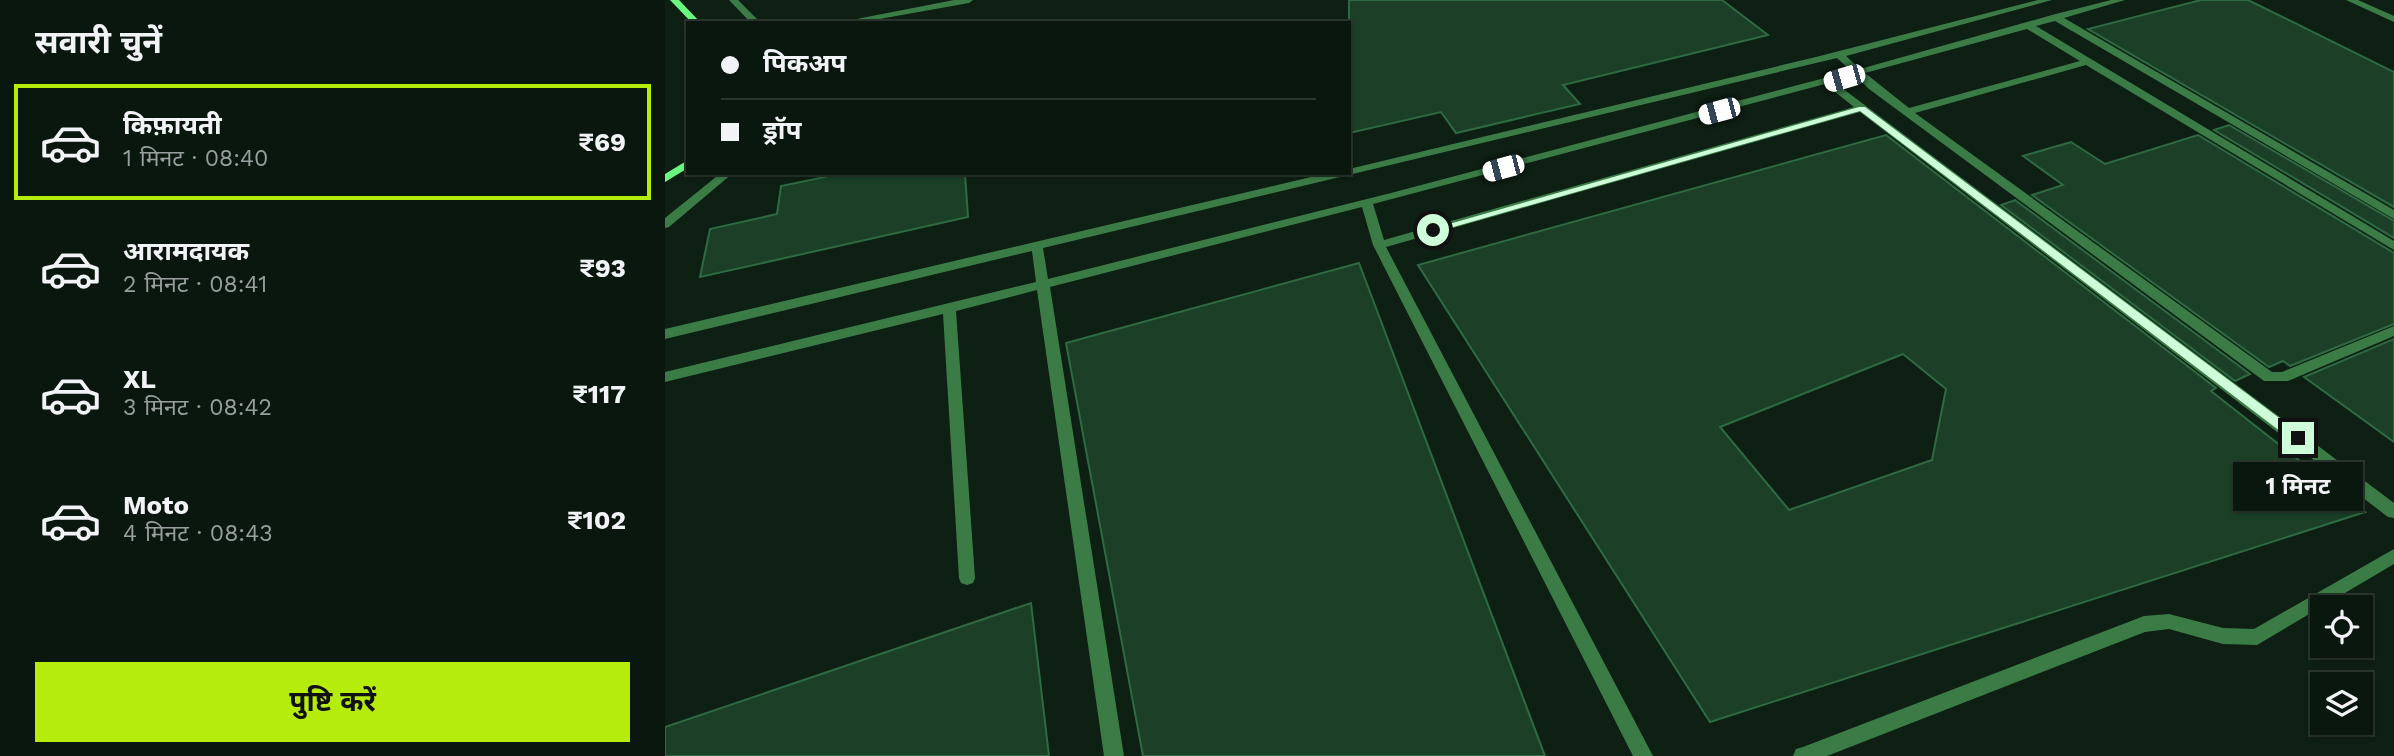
<!DOCTYPE html>
<html lang="hi">
<head>
<meta charset="utf-8">
<style>
  body { margin:0; font-family:"Work Sans","Noto Sans Devanagari",sans-serif; background:#18241c; color:#f1f3f6; height:100vh; display:flex; flex-direction:column; font-size:26px; white-space:nowrap }
  * { box-sizing:border-box; margin:0 }
  p { font-size:23px; color:#999f9e }
  .icon { flex:none; width:38px; height:38px; fill:none; stroke:currentColor; stroke-width:2; stroke-linecap:round; stroke-linejoin:round }
  .map { position:relative; flex:1; overflow:hidden }
  .side { display:flex; flex-direction:column; background:#0a170e; width:665px }
  .side>* { flex:none }
  .banner { position:absolute; left:21px; top:21px; width:665px; height:154px; border-radius:0px; box-shadow:0 2px 5px #0004,0 0 0 2px #2a362e; display:grid; align-content:center; height:154px; padding:0 35px; background:#0a170e }
  .fabs { position:absolute; left:1645px; top:595px; display:grid; gap:14px }
  .fabs a { display:grid; place-items:center; width:63px; height:63px; border-radius:0px; background:#0a170e; box-shadow:0 2px 5px #0004,0 0 0 2px #2a362e; font-size:35px }
  .end { position:absolute; width:32px; height:32px; margin:-16px; border:9px solid #cefdda; background:#111; box-shadow:0 0 0 4px #111 }
  .from { border-radius:50% }
  .bubble { position:absolute; height:49px; border-radius:0px; background:#0a170e; box-shadow:0 2px 5px #0004,0 0 0 2px #2a362e; font-size:23px; font-weight:700; line-height:49px; text-align:center }
  .car { position:absolute; width:21px; height:42px; margin:-21px -10px; border-radius:9px; box-shadow:0 0 5px 2px #0007; background:linear-gradient(#fff 24%,#345 0 40%,#fff 0 76%,#345 0 86%,#fff 0) }
  .banner b { display:flex; align-items:center; gap:24px; height:66px; font-size:26px }
  .banner b+b { border-top:2px solid #2a362e }
  .banner i { width:18px; height:18px; background:#f1f3f6 }
  ul { padding:0; list-style:none }
  li { display:flex; align-items:center; gap:21px; height:116px; margin:0 14px 10px; padding:0 21px; border:4px solid transparent; border-radius:0px }
  li div { flex:1 }
  li b { display:block; font-size:26px }
  li em { font-style:normal; font-weight:700 }
  li.selected { border-color:#b6ec0b }
  li>.icon { width:63px; height:63px; stroke-width:1.5 }
  h2 { padding:0 35px; font-size:32px; line-height:84px }
  .primary-button { display:flex; gap:14px; margin-top:auto; padding:14px 35px }
  .primary-button a { flex:1; height:80px; border-radius:0px; background:#b6ec0b; color:#111; font-size:28px; font-weight:700; line-height:80px; text-align:center }
  main { display:flex; flex:1; min-height:0 }
  .map>svg:first-child { display:block }
</style>
</head>
<body>
<main>
<section class="side">
<h2>सवारी चुनें</h2>
<ul>
<li class="selected"><svg class="icon" aria-label="car" viewBox="0 0 24 24"><path d="M5 17H2v-5l4-1 3-4h7l3 4 3 1v5h-3M9 17h6M6 11h13"/><circle cx="7" cy="17" r="2"/><circle cx="17" cy="17" r="2"/></svg><div><b>किफ़ायती</b><p>1 मिनट · 08:40</p></div><em>₹69</em></li>
<li><svg class="icon" aria-label="car" viewBox="0 0 24 24"><path d="M5 17H2v-5l4-1 3-4h7l3 4 3 1v5h-3M9 17h6M6 11h13"/><circle cx="7" cy="17" r="2"/><circle cx="17" cy="17" r="2"/></svg><div><b>आरामदायक</b><p>2 मिनट · 08:41</p></div><em>₹93</em></li>
<li><svg class="icon" aria-label="car" viewBox="0 0 24 24"><path d="M5 17H2v-5l4-1 3-4h7l3 4 3 1v5h-3M9 17h6M6 11h13"/><circle cx="7" cy="17" r="2"/><circle cx="17" cy="17" r="2"/></svg><div><b>XL</b><p>3 मिनट · 08:42</p></div><em>₹117</em></li>
<li><svg class="icon" aria-label="car" viewBox="0 0 24 24"><path d="M5 17H2v-5l4-1 3-4h7l3 4 3 1v5h-3M9 17h6M6 11h13"/><circle cx="7" cy="17" r="2"/><circle cx="17" cy="17" r="2"/></svg><div><b>Moto</b><p>4 मिनट · 08:43</p></div><em>₹102</em></li>
</ul>
<div class="primary-button"><a>पुष्टि करें</a></div>
</section>
<div class="map">
<svg width="1729" height="756" viewBox="0 0 1729 756">
  <rect width="100%" height="100%" fill="#0e1f13"/>
  <!-- building -->
  <path fill="#1b3f27" stroke="#2e6a42" stroke-width="2" fill-rule="evenodd" d="M684,0H1057L1103,35L898,85L915,104L791,133L776,112L684,133Z
    M1536,0H1583L1729,72V207L1423,29Z
    M1564,125L1729,221V238L1549,130Z
    M1221,135L1551,388L1546,391L1700,512L1045,722L753,265ZM1238,354L1281,389L1267,460L1124,510L1055,427Z
    M1533,135L1729,253V324L1625,366L1618,361L1604,367L1367,195L1398,185L1358,156L1406,142L1440,164Z
    M160,173H300L303,217L35,277L45,229L112,214L116,186L160,177Z
    M1350,200L1585,374L1570,381L1336,205Z
    M694,263L880,756H478L401,343Z
    M1729,339V442L1639,377Z
    M366,603L384,756H0V727Z"/>
  <g fill="none" stroke-linecap="round" stroke-linejoin="round">
    <!-- lane -->
    <path fill="#3b7c46" fill-rule="evenodd" d="M64,0H73L96,23H86Z
      M289,0H308L304,3L192,23H171Z
      M1373,0H1387L1181,56L1195,69L1387,15L1446,0H1460L1399,18L1729,210V219L1390,21L1371,26L1729,241V250L1421,65L1250,113L1607,372H1617L1729,326V336L1623,381H1599L1204,89L1191,76L1169,82L1729,503V518L1723,517L1195,112L721,247L988,756H968L708,245L697,207L385,287L459,756H439L372,290L291,311L310,578L308,583L302,585L296,583L294,578L278,314L0,382V372L371,282L367,251L0,339V329L663,173H684V169L1151,57ZM1362,29L1415,61L1244,108L1200,73ZM1172,58L1186,71L726,193L383,279L378,248ZM1160,84L1189,107L719,240L708,204Z
      M1681,0H1693L1729,16V22Z
      M56,173H68L4,227L0,228V218Z
      M1729,549V564L1592,645L1558,644L1504,629L1480,632L1162,756H1128L1131,749L1138,747L1479,616L1504,614L1558,628L1589,629Z"/>
    <!-- secondary -->
    <path fill="#6af881" fill-rule="evenodd" d="M5,0H14L36,23H27Z
      M23,160V168L0,182V174Z"/>
  </g>
  <!-- route -->
  <path fill="#cefdda" d="M1194,107H1200L1637,435V441H1628L1195,111L771,232L763,230Z"/>
</svg>
<div class="fabs">
<a><svg class="icon" aria-label="locate" viewBox="0 0 24 24"><circle cx="12" cy="12" r="6"/><path d="M12 2v4M12 18v4M2 12h4M18 12h4"/></svg></a>
<a><svg class="icon" aria-label="layers" viewBox="0 0 24 24"><path d="M12 4l9 5-9 5-9-5zM3 14l9 5 9-5"/></svg></a>
</div>
<i class="end from" style="left:768px;top:230px"></i>
<i class="end" style="left:1633px;top:438px"></i>
<div class="bubble" style="left:1568px;top:462px;width:130px">1 मिनट</div>
<i class="car" style="left:1179px;top:78px;rotate:254deg"></i>
<i class="car" style="left:1054px;top:111px;rotate:255deg"></i>
<i class="car" style="left:838px;top:168px;rotate:255deg"></i>
<div class="banner">
<b><i class="from"></i>पिकअप</b>
<b><i></i>ड्रॉप</b>
</div>
</div>
</main>
</body>
</html>
